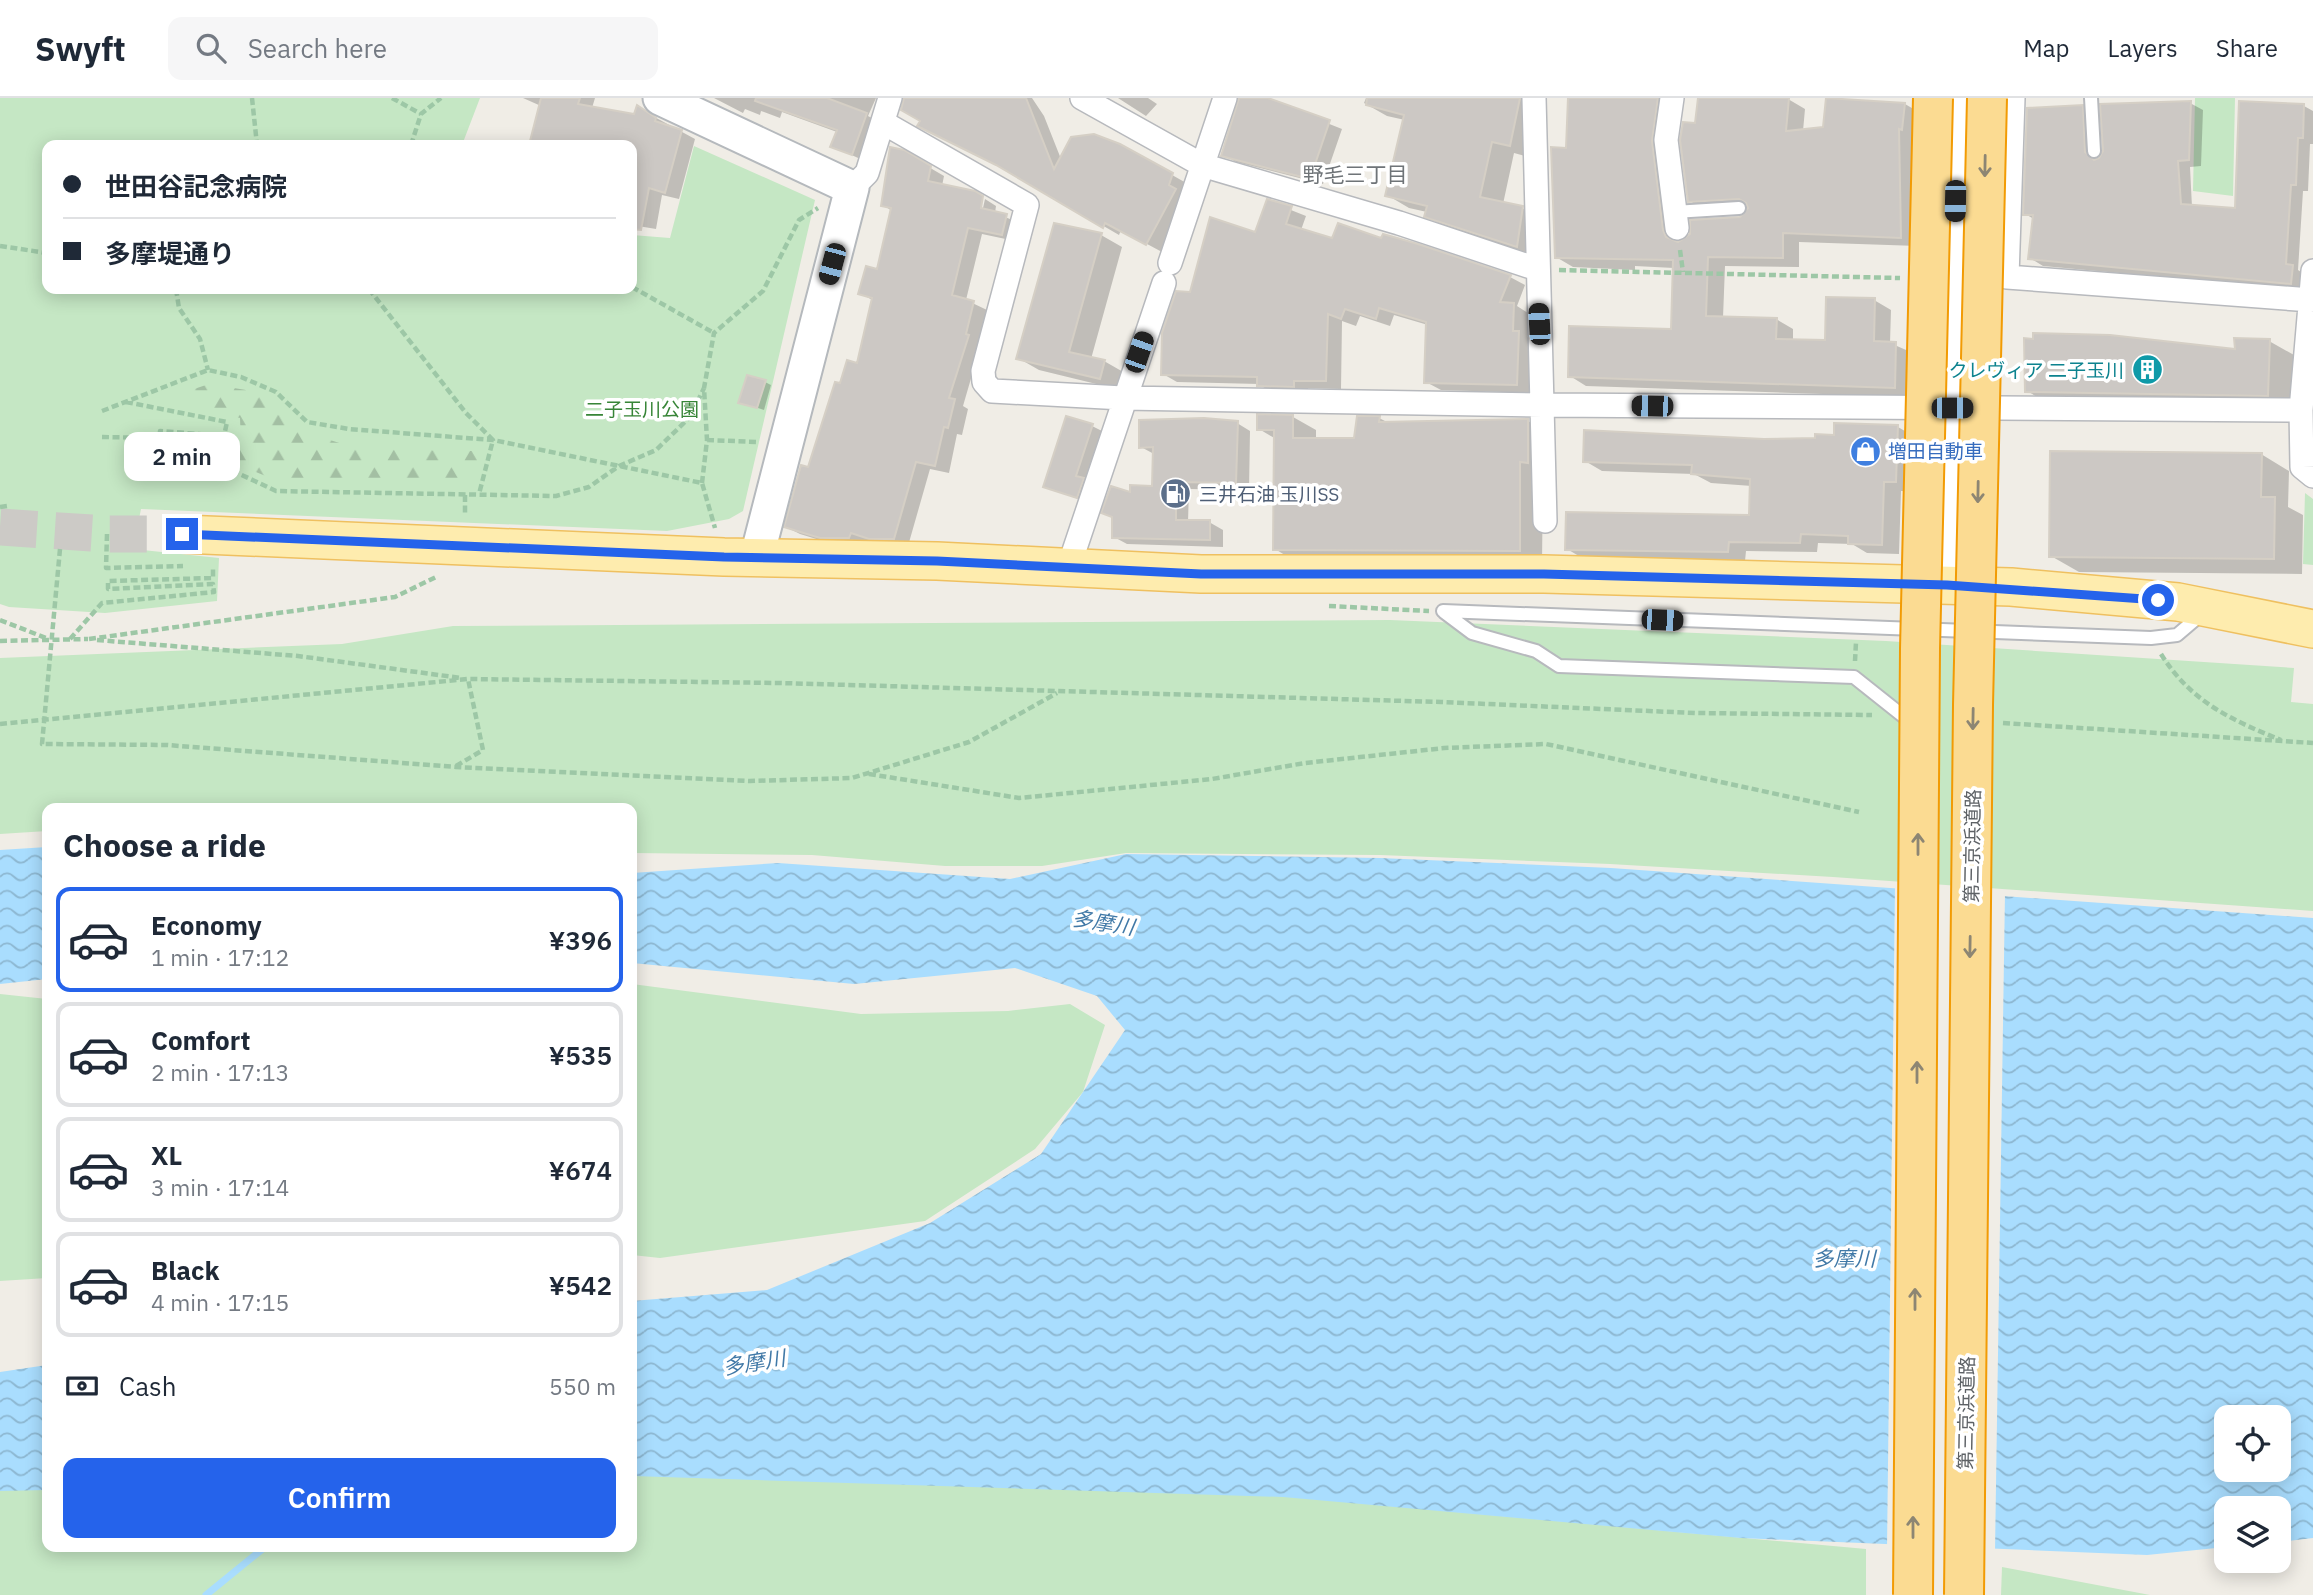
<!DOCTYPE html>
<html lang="en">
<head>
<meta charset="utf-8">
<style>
  body { margin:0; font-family:"IBM Plex Sans","Noto Sans JP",sans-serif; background:#f6f6f7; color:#1f2937; height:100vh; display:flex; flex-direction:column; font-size:26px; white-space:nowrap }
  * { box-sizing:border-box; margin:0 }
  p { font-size:23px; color:#747a83 }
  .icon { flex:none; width:38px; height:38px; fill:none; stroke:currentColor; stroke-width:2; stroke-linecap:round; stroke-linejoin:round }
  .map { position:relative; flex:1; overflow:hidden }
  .details { position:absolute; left:42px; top:705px; width:595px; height:749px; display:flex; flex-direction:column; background:#fff; border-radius:14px; box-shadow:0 4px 18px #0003 }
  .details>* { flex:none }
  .top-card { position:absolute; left:42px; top:42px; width:595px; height:154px; border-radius:14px; box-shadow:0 4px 18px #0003; display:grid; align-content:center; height:154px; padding:0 21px; background:#fff }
  .fabs { position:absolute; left:2214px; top:1307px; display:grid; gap:14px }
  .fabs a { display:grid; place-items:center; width:77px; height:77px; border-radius:14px; background:#fff; box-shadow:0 4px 18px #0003; font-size:35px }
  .end { position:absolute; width:32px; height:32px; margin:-16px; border:9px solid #2563eb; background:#fff; box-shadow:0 0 0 4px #fff }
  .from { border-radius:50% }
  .bubble { position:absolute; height:49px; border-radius:14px; background:#fff; box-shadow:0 4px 18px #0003; font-size:23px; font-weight:600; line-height:49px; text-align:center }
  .car { position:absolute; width:21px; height:42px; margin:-21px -10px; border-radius:9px; box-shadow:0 0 5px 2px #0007; background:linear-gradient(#222 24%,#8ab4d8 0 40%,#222 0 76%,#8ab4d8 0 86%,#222 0) }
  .top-card b { display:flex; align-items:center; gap:24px; height:66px; font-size:26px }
  .top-card b+b { border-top:2px solid #e0e1e3 }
  .top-card i { width:18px; height:18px; background:#1f2937 }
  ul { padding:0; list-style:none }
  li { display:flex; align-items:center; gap:21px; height:105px; margin:0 14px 10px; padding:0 7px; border:4px solid #e0e1e3; border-radius:14px }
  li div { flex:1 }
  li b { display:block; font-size:26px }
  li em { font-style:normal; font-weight:600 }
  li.on { border-color:#2563eb }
  li>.icon { width:63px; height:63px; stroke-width:1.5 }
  h2 { padding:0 21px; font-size:32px; line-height:84px }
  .pay { display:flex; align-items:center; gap:18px; height:77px; padding:0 21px; font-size:26px }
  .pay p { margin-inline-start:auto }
  .button { display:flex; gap:14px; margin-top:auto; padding:14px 21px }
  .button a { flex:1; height:80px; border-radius:14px; background:#2563eb; color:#fff; font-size:28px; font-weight:600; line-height:80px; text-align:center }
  header { display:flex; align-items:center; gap:42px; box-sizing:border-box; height:98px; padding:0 35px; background:#fff; border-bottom:2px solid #e0e1e3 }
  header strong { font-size:33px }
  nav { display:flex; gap:38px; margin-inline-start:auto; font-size:24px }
  .search { width:490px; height:63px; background:#f6f6f7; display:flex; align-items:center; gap:18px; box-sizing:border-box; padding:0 24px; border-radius:14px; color:#747a83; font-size:26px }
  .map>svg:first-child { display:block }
</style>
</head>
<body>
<header>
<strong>Swyft</strong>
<div class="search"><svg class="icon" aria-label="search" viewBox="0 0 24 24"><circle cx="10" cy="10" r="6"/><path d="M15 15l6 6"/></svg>Search here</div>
<nav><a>Map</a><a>Layers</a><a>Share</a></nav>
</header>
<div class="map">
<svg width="2313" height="1497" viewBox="0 0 2313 1497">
  <defs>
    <pattern id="forest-firs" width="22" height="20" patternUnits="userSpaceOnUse" patternTransform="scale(1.75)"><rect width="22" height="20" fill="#c5e7c4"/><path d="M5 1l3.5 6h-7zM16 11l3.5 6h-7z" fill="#a3bfa3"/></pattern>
    <pattern id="water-waves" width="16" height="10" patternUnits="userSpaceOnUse" patternTransform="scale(1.75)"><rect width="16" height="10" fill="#a9ddfe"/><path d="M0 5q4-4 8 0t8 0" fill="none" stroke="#8db7d1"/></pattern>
  </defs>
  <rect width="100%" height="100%" fill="#f0ede6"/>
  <!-- green -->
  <path fill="#c5e7c4" d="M0,0H480L462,47H47V191H632V137L670,140L694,48L815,102L743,413L729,421L667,433L141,411L133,451L219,460L217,503L105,515L9,509L0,506Z
    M2195,0H2235L2233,98L2193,93Z
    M2305,395L2313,401V467L2303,466Z
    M1390,522L1886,543L2294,570L2291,604L2313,606V813L1833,779L1610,766L1380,757L1126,755L1042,768H945L812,757L632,755V710H47V733L0,736V560L342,546L453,528Z
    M632,886L861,916L1008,913L1070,906L1105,927L1083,994L1035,1051L925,1123L660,1160L632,1157Z
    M0,896L47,901V1180L0,1183Z
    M632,1376L1280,1398L1866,1451V1497H0V1391L47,1390V1449H632Z
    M2002,1469L2150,1497H2001Z"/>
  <!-- forest -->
  <path fill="url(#forest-firs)" d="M209,286L246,292L268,300L299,332L358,351L474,353L480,369L465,386L278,383L180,343L241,345L240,320L197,309L187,303L191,292Z"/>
  <!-- water -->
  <path fill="url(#water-waves)" fill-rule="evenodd" d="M47,749V881L0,886V752Z
    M1126,756L1380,760L1611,770L2313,820V1440L2279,1444L2278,1410H2226V1449L2147,1457L1741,1440L1283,1399L632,1378V1203L767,1192L930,1125L1041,1056L1125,932L1097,898L1015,870L854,886L632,865V775L778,765L1010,781ZM2226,1320H2278V1372H2226Z
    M47,1267V1392L0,1393V1274Z"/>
  <!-- pier -->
  <path fill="#f0ede6" d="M1895,786L2005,795L1995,1454L1887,1450Z"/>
  <!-- shadow -->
  <path fill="#0003" d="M523,0H595L592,10L635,18L638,10L695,41L679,101L662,97L656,131L632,127V47H530L541,8Z
    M714,0H876L868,18L884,27L869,65L832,48L837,34L782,14L780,20L761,13L760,17L745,11L743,15Z
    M904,0H1032L1044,18L1061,61L1119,47L1188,86L1162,154L1121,132L1119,137L903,11Z
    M1118,0H1148L1157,6L1146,18Z
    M1249,0H1264L1342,31L1323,86L1236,64L1224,57Z
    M1366,0H1539L1533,60L1514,55L1503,106L1522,110L1544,123L1539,161L1449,131L1426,118L1427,114L1409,110L1387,97L1405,22L1387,18L1364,5Z
    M1568,0H1677L1668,54L1680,145L1740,120L1750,110L1706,113L1690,103L1700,0L1788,1L1805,11L1803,33L1825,30L1828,0L1905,6L1922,16L1918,148L1799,144V169L1725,168L1723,220L1776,221L1793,231V243L1826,244L1874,202L1891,212L1890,245L1913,255L1911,299L1586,288L1570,278L1672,233L1674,170L1635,168V172L1573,169L1556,159L1568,52Z
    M2190,5L2203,12L2201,68L2190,69L2192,109L2236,112L2304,8L2313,13V46H2310L2308,93H2303L2298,172L2304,176L2303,192L2043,168L2030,160L2034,121L2025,116L2082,9L2095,16L2097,62Z
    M903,54L944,78L942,88L978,118L981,119L985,101L996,108L995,115L1020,125L1015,143L982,136L966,202L987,212L979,245L981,246L963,308L968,311L962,337L957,336L949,375L930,371L908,448H884L865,442L863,447H836L800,436L786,429L841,287L859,267L874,203L860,195L878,173L892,113L883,107Z
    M1268,103L1306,118L1301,132L1333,143H1382L1510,179L1525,187L1517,208L1528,215L1527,239L1533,243L1531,295L1441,292L1426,284L1428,227L1394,217L1390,228L1360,218L1356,228L1342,223L1341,291L1308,290V296H1273L1259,286L1177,284L1163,276L1191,195L1256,136Z
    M1101,137L1122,149L1091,261L1104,263L1125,275L1121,292L1039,272L1018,260Z
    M2269,243L2310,266L2308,320L2067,316L2027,293L2236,253Z
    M765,284L771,287L764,312L740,304Z
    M1293,319L1316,332V342H1356L1379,320L1389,325L1528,323L1551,336L1543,377L1542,465H1298L1275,451L1276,341L1259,331Z
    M1237,325L1250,333L1249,392L1189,391L1188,424H1209L1223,432V449L1127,446L1114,439V421L1104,415L1132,396L1153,390L1154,356L1141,349Z
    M1092,328L1106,335L1091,406L1045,388Z
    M1898,329L1915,339L1913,393H1901L1899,456L1867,455L1852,446L1818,445L1817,454L1746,453L1745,463L1584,461L1567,451L1751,419L1752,388L1711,385L1694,376L1602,373L1585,363L1764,343L1816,342Z
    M2261,356L2289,373L2288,409L2303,417L2302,476L2079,474L2051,458Z"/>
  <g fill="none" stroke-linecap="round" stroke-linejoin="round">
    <!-- stream -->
    <path stroke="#a9ddfe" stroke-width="7" d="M206,1497L265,1449"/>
  </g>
  <!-- building -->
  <path fill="#ccc8c4" stroke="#d5cfc5" stroke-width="2" d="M541,0H580L578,6L634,16L637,7L656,20L655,23L682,32L665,95L649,90L641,132L632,131V47H529Z
    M756,0H827L867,15L852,57L830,49L837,32L755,3Z
    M904,0H1026L1054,71L1071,39L1094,36L1120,46L1173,75L1169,87L1176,91L1146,147L1105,125L1103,130L996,67L917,28L920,23L901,12Z
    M1239,0H1268L1330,22L1310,81L1221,58Z
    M1367,0H1520L1510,48L1492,44L1480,99L1523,108L1517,149L1424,119L1427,108L1385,98L1404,17L1366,7Z
    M1568,0H1658L1652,43L1663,132L1666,139L1678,144L1690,136V122L1740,119L1748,110L1746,105L1739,101L1688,104L1680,42L1683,24L1695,25L1698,0H1789L1786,33L1823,29L1826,0L1905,5L1902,32L1899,31L1901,140L1783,135V160L1708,159L1706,218L1777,220L1776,241L1825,242L1826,199L1875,200L1874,243L1896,244L1895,290L1568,279L1569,228L1671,231L1673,162L1555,160L1551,49L1566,50Z
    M2191,3L2189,62L2178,63L2181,106L2235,110L2239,3L2304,6L2303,40H2298L2296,87H2291L2286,166L2293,167L2291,186L2028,161L2033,117H2023L2027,10L2083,7L2085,54L2094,62L2099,60L2103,53L2100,6Z
    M890,49L904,52L931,68L928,83L975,93L983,98L981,110L1007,116L1002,137L968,130L952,197L974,203L966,236L969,237L949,300L955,301L948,330L944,329L935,368L916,364L894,441H869L851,435L849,440H820L784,429L801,367L808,369L835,284L840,285L847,262L857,265L872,200L858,196L866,168L877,171L891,110L881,108Z
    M1267,101L1292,108L1286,126L1332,140L1338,125L1381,140L1383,136L1418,146L1511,177L1500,204L1514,205L1513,233H1519L1517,287L1424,285L1426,224L1379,210L1376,221L1345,211L1341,221L1328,216L1326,283H1294V289L1257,288V279L1161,277L1162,235L1176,193L1190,194L1210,119L1255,134Z
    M1054,125L1102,135L1069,254L1105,262L1100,281L1016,261Z
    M2033,235L2110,237L2235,251L2234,240L2270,241L2268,298L2025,294L2024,240L2033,241Z
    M747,277L766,282L757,310L738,305Z
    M1257,316L1293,317V340H1354L1357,318H1380L1379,324L1528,321V365L1520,364V453L1273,452L1274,332H1257Z
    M1066,318L1093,326L1076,378L1084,380L1077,400L1043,389Z
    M1204,320L1238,323L1236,385L1176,384V422H1210V442L1112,440V419L1101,415L1111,388L1130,394V387L1152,388L1153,349L1139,350V322Z
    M1834,325L1898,327L1896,384H1884L1882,447L1848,446V438L1801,436L1800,445L1729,444L1728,454L1565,452L1566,414L1749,417L1750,381L1691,376L1692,367L1583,364L1584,332L1764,341L1815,340V336L1834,337Z
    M2050,353L2262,355L2261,399H2275L2274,461L2049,459Z"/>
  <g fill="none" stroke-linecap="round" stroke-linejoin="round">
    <!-- primary-tunnel -->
    <path stroke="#cccac6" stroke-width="37" stroke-dasharray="37 18" stroke-linecap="butt" d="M0,429L107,436H182"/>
    <defs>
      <path id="lane" d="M2091,0L2094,53
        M1674,114L1739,110
        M1443,513L2151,540L2177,537L2204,514
        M1444,514L1472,535L1536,553L1559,568L1854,579L1903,618"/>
      <path id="street" d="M1082,0L1202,67L1399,125L1537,171
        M1534,0L1545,423
        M1672,0L1666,42L1677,130
        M2013,0L2007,179L2311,202
        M884,25L1027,107L983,273L984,284L992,293L1123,300L1543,307L2301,312
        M852,90L867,75L890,0
        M1170,165L1225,0
        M2313,173L2301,312L2302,369L2313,378
        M1947,463L1955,0
        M1068,471L1164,185"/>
      <path id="secondary" d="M660,0L852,90L757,458"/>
      <path id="primary" d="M182,436L724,459L937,463L1201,476H1544L2011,489L2178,504L2313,531"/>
    </defs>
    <!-- lane casing -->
    <use href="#lane" stroke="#b7b9bd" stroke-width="16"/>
    <!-- street casing -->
    <use href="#street" stroke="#b7b9bd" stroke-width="26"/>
    <!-- secondary casing -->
    <use href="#secondary" stroke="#b5b9bd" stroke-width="37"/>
    <!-- primary casing -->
    <use href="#primary" stroke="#efc060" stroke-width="40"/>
    <!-- path -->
    <path stroke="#9dc7a6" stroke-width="4.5" stroke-dasharray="7 3.5" stroke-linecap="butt" d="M252,0L257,47
      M392,0L421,16
      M411,47L421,16L441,0
      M0,148L47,155
      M1680,152L1683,174
      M1559,172L1900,180
      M632,189L714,235
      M176,191L179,210L200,241L208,272
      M369,191L466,315L493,342L479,396
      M126,304L227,324L224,338L160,333L159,347L229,371L276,393L556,398L589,389L619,368L656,352L690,319L704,290
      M102,313L208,272L241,279L276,294L307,324L349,331L493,342L702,385L715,430
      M102,339L158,340
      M707,342L758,344
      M702,385L707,342L704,290L714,235L763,193L799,122L818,110
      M465,397V417
      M0,409L7,408
      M107,436L106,470L183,468
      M60,451L42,646L167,647L456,669L750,683L852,680L969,644L1057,595
      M1329,508L1429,513
      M0,522L46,540
      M70,541L102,505L214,494L213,486L108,491V483L213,480V468
      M89,541L395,499L438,478
      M97,542L298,558L461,580
      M0,543L88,541
      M2161,556C2190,603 2231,622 2281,642
      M1855,563L1856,544
      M2003,625L2313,645
      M0,626L468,581L780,585L1441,604L1695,615L1872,617
      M456,668L483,652L468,581
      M869,676L1019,700L1212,681L1305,665L1444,650L1546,646L1859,714"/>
    <!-- lane -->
    <use href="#lane" stroke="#fff" stroke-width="12"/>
    <!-- street -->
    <use href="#street" stroke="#fff" stroke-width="23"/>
    <!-- secondary -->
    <use href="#secondary" stroke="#fff" stroke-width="33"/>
    <!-- primary -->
    <use href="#primary" stroke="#feecae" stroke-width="37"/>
    <defs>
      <path id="highway-bridge" d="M1913,1497L1920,551L1933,0
        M1964,1497L1973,607L1987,0"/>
    </defs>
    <!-- highway-bridge casing -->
    <use href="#highway-bridge" stroke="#f29b04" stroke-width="42" stroke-linecap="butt"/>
    <!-- highway-bridge -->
    <use href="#highway-bridge" stroke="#fbdb92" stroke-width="38"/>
  </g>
  <!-- one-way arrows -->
  <defs><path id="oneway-shaft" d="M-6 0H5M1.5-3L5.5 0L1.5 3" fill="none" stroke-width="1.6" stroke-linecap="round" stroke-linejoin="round" transform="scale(1.75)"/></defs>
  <g stroke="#8d8673">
    <use href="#oneway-shaft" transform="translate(1985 68) rotate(91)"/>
    <use href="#oneway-shaft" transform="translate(1978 394) rotate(91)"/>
    <use href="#oneway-shaft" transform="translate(1973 621) rotate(91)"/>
    <use href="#oneway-shaft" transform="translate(1918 746) rotate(-90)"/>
    <use href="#oneway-shaft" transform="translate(1970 849) rotate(91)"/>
    <use href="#oneway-shaft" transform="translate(1917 974) rotate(-90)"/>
    <use href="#oneway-shaft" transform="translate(1915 1201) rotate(-90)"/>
    <use href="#oneway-shaft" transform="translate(1913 1429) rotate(-90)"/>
  </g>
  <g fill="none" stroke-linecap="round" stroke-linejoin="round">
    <!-- route -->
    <path stroke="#2563eb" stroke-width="9" d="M182,436L724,459L937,463L1201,476H1544L1947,487L2158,502"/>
  </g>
  <!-- icons -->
  <defs>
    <symbol id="building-disc" viewBox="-11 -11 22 22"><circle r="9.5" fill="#0f9aa8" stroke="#fff"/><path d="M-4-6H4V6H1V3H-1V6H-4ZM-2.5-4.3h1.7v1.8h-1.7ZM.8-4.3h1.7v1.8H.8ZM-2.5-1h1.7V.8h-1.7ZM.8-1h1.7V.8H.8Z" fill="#fff"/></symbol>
    <symbol id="shop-disc" viewBox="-11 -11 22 22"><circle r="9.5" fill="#3f7fe0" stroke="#fff"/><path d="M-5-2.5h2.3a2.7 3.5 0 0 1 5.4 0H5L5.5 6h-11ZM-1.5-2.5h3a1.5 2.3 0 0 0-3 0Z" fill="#fff"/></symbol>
    <symbol id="fuel-disc" viewBox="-11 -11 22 22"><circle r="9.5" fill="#5c6f8a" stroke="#fff"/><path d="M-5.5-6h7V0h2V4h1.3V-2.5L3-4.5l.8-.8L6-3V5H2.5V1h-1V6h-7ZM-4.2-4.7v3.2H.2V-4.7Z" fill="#fff"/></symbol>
  </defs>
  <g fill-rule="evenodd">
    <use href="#building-disc" x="2130" y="254" width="35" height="35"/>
    <use href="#shop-disc" x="1848" y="336" width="35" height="35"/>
    <use href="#fuel-disc" x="1158" y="378" width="35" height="35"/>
  </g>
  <g text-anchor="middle" stroke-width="7" stroke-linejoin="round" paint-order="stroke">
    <!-- culture labels -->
    <g font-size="19" fill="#0d838f" stroke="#fff" text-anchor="end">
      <text x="2124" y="279">クレヴィア 二子玉川</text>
    </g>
    <!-- park labels -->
    <g font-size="19" fill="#378537" stroke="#fff">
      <text x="642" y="318">二子玉川公園</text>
    </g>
    <!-- shop labels -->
    <g font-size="19" fill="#366cbe" stroke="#fff" text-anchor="start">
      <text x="1888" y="360">増田自動車</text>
    </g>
    <!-- service labels -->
    <g font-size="19" fill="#4e5e75" stroke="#fff" text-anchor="start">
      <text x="1199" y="403">三井石油 玉川SS</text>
    </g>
    <!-- street labels -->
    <g font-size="19" fill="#5e6266" stroke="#fff">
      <text transform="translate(1972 748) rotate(-89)" y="7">第三京浜道路</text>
      <text transform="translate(1966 1315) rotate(-89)" y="7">第三京浜道路</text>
    </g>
    <!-- neighbourhood labels -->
    <g font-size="21" fill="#6f7478" stroke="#fff">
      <text x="1355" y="84">野毛三丁目</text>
    </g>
    <!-- water labels -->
    <g font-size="21" font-style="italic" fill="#4179a7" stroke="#fff">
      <text transform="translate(1103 825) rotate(9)" y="7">多摩川</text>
      <text x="1844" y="1168">多摩川</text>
      <text transform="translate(754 1265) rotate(-9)" y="7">多摩川</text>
    </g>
  </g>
</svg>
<div class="fabs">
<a><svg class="icon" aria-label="locate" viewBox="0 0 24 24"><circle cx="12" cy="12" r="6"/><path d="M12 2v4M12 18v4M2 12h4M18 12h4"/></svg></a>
<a><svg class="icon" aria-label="layers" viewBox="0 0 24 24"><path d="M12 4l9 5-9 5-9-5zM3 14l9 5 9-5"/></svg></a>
</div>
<i class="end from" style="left:2158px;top:502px"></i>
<i class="end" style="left:182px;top:436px"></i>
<div class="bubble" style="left:124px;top:334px;width:116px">2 min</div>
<i class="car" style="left:1955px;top:103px;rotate:181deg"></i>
<i class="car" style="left:832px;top:166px;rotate:195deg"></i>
<i class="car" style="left:1539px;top:226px;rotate:357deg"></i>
<i class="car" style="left:1139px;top:254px;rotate:19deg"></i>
<i class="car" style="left:1652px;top:308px;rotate:271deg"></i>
<i class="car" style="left:1952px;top:310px;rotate:90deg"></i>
<i class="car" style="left:1662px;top:522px;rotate:92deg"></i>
<div class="top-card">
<b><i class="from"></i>世田谷記念病院</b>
<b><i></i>多摩堤通り</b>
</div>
<section class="details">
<h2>Choose a ride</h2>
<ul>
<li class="on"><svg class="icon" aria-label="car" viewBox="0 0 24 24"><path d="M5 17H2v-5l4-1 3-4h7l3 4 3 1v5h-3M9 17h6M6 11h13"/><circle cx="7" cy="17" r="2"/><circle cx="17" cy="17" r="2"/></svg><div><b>Economy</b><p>1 min · 17:12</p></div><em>¥396</em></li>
<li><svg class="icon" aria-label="car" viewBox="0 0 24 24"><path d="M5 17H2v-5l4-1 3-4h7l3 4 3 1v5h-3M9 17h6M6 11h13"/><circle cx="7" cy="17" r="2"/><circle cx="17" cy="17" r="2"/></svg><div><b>Comfort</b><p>2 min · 17:13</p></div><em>¥535</em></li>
<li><svg class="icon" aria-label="car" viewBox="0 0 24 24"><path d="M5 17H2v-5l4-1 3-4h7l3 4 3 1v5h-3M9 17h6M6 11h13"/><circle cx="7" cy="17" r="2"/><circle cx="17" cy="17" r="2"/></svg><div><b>XL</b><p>3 min · 17:14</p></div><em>¥674</em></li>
<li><svg class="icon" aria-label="car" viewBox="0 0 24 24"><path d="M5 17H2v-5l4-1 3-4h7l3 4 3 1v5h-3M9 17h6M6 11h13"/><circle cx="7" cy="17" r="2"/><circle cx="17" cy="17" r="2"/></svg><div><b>Black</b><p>4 min · 17:15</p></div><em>¥542</em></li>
</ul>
<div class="pay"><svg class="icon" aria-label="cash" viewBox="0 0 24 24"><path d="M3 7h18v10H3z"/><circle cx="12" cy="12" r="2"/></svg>Cash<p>550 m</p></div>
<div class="button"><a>Confirm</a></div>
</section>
</div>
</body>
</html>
